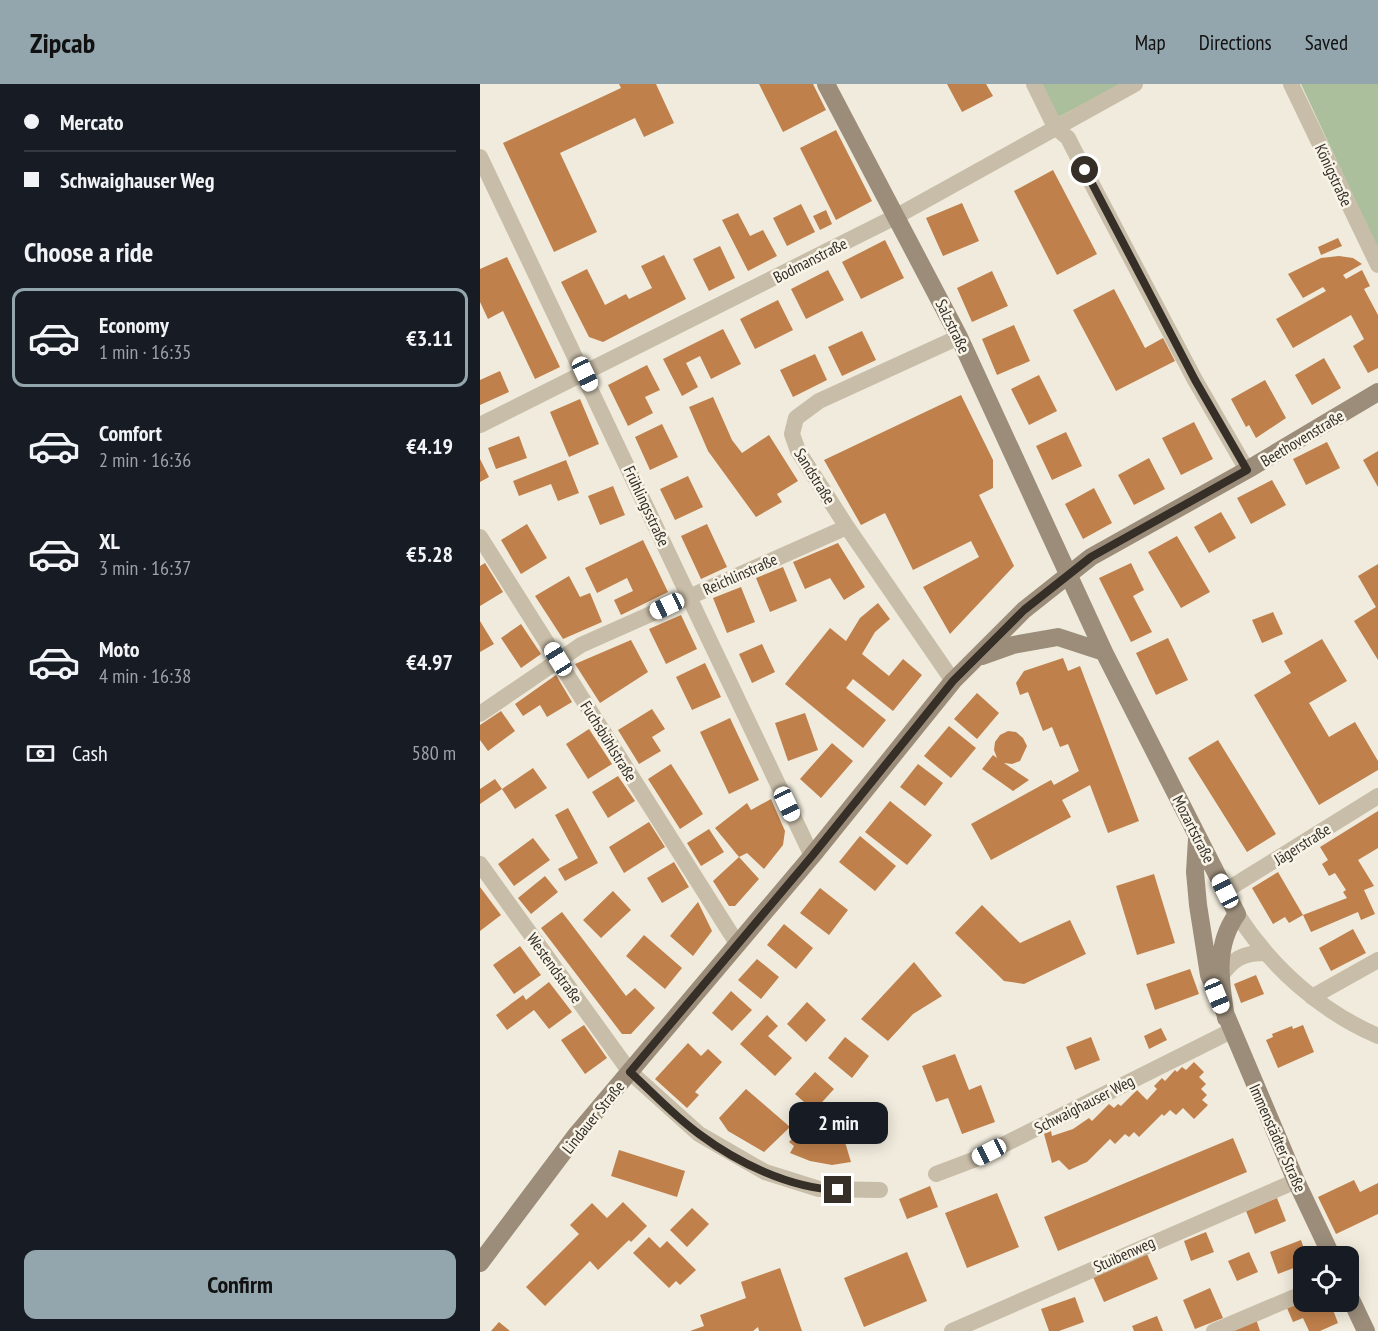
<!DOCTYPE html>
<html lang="en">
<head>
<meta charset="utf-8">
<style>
  body { margin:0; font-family:"PT Sans Narrow",sans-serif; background:#20242c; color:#f1f3f6; height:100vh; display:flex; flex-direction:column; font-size:22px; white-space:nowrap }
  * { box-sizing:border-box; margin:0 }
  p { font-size:20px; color:#9ea1a6 }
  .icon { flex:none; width:33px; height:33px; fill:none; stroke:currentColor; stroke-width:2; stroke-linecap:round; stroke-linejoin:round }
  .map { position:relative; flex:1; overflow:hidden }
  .side { display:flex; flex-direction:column; background:#171b24; width:480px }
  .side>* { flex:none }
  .banner { display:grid; align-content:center; height:132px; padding:0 24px; background:#171b24 }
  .controls { position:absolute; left:813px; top:1162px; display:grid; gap:12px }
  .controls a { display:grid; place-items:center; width:66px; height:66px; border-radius:12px; background:#171b24; box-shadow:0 3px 15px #0003; font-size:30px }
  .end { position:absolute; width:27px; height:27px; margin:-14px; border:8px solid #352f28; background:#fff; box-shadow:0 0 0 3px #fff }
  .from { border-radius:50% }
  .bubble { position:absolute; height:42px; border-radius:12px; background:#171b24; box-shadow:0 3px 15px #0003; font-size:20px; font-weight:700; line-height:42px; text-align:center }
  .car { position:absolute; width:18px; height:36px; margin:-18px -9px; border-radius:8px; box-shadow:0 0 4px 2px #0007; background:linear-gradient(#fff 24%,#345 0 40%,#fff 0 76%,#345 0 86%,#fff 0) }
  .banner b { display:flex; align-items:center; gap:21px; height:57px; font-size:22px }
  .banner b+b { border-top:2px solid #363941 }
  .banner i { width:15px; height:15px; background:#f1f3f6 }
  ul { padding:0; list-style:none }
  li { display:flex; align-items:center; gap:18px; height:99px; margin:0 12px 9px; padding:0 12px; border:3px solid transparent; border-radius:12px }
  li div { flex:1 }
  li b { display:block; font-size:22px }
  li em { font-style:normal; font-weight:700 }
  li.current { border-color:#93a5ad }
  li>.icon { width:54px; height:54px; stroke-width:1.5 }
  h2 { padding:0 24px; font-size:27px; line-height:72px }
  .pay { display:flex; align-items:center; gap:15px; height:66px; padding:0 24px; font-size:22px }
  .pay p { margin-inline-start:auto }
  .action { display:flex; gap:12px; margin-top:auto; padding:12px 24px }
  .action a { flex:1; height:69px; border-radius:12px; background:#93a5ad; color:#111; font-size:24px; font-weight:700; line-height:69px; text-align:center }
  header { display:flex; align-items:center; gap:36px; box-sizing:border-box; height:84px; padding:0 30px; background:#93a5ad; color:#111 }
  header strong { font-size:28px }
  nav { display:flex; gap:33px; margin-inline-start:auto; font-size:21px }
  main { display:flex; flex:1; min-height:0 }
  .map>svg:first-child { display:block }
</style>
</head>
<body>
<header>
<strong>Zipcab</strong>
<nav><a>Map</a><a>Directions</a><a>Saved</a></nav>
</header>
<main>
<section class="side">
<div class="banner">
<b><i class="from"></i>Mercato</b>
<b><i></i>Schwaighauser Weg</b>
</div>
<h2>Choose a ride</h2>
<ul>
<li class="current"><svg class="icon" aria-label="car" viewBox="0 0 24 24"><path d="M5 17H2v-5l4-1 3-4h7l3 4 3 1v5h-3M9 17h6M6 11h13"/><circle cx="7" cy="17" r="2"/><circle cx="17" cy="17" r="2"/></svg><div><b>Economy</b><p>1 min · 16:35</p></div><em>€3.11</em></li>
<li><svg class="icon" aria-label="car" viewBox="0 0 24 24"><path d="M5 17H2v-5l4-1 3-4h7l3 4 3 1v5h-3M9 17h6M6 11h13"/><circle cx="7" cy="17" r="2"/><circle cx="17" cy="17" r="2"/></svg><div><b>Comfort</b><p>2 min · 16:36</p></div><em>€4.19</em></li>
<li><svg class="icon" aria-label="car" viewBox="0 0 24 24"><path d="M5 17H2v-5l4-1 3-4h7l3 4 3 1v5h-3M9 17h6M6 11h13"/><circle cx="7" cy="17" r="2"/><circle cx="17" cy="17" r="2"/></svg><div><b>XL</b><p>3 min · 16:37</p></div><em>€5.28</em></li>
<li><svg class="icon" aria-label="car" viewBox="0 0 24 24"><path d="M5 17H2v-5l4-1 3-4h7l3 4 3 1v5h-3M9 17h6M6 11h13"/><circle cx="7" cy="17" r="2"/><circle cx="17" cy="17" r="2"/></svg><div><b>Moto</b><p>4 min · 16:38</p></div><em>€4.97</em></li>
</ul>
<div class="pay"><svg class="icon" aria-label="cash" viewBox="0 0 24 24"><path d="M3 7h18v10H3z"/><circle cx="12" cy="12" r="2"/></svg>Cash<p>580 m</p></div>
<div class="action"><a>Confirm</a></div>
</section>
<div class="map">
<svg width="898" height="1247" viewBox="0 0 898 1247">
  <rect width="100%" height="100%" fill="#f0ebdc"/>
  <!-- green -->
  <path fill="#acbf9d" d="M554,0H641L573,36Z
    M821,0H898V165Z"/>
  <!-- building -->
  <path fill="#bf804b" d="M139,0H176L194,39L164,53L155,34L80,69L117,148L74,168L23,59L141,4Z
    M279,0H333L346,26L303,48Z
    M467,0H506L513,12L482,28Z
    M356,46L392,117L356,136L320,64Z
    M573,86L617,170L577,191L534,107Z
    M482,119L499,157L463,172L446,134Z
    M321,120L335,148L307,162L293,134Z
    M346,126L352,140L340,146L333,132Z
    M258,129L270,152L283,146L297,172L268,187L242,136Z
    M858,154L862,162L841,171L838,163Z
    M405,156L424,194L381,215L362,178Z
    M240,162L255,194L229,207L213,175Z
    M184,171L206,215L123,258L109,253L81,198L107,185L125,221L146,210L149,215L172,204L161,182Z
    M859,172L873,174L882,180L863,191L866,195L882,186L890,202L884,205L898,231V284L888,289L873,262L884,255L871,231L813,264L796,235L846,207L843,203L823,214L808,190L841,174Z
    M27,173L80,283L55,295L23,227L8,235L0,218V185Z
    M348,186L364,216L326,235L311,205Z
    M512,187L528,222L492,238L477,204Z
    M634,205L665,264L683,254L695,277L636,307L593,226Z
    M298,216L313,246L275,265L260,235Z
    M534,241L550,277L517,291L502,255Z
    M243,245L261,280L231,295L220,272L206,279L218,303L202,312L183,275Z
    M382,247L396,276L362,292L348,263Z
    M335,270L347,296L313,313L300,286Z
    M844,274L861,304L832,321L815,291Z
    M167,281L180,306L165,313L173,329L148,342L128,301Z
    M20,287L29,308L0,321V296Z
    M559,291L577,327L549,341L531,305Z
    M785,296L806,334L776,354L769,341L766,343L751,315Z
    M481,311L513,376V404L499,411L534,482L470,550L443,503L499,473L491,457L433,486L405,429L381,441L344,376Z
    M233,313L252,356L262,369L289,351L318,397L297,410L302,418L276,433L228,367L209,323Z
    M100,315L119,360L89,373L70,328Z
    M714,338L733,375L701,391L682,354Z
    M182,340L198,373L170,386L155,353Z
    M586,348L602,382L572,396L556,362Z
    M39,352L47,374L16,385L8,364Z
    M847,358L860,384L826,401L813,375Z
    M898,367V403L883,376Z
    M669,374L685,405L654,421L638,391Z
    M0,375L9,393L0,398Z
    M86,376L99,409L78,417L71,400L39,412L33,397Z
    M208,392L223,423L195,436L180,405Z
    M792,396L806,421L771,440L757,414Z
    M133,402L145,431L120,441L108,412Z
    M614,404L632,439L603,455L585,420Z
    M741,428L756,454L729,469L714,443Z
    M47,440L67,474L41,490L21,456Z
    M227,440L247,483L221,495L201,452Z
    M697,452L730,508L701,524L668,468Z
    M163,456L188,508L141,531L134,516L153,507L147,494L117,509L105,484Z
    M358,459L385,503L364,516L350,494L325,505L313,478Z
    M5,479L23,508L0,522V482Z
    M651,479L664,506L653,512L672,548L651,558L619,494Z
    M898,480V576L874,537L896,523L878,492Z
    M303,483L317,517L290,528L276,494Z
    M89,492L100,513L110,509L122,538L83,555L55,512Z
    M261,503L275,538L247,549L233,514Z
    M398,519L410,535L395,548L382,570L409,592L423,575L442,591L413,627L373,595L366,604L406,636L383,664L305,600L350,544L366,557L380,534Z
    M793,528L803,550L782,559L772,536Z
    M201,531L217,565L186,580L169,545Z
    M0,537L14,560L0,568Z
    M41,540L61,570L41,584L21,554Z
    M688,554L708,596L676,611L656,569Z
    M842,555L867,597L829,619L849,653L875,638L898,677V686L839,721L774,611L811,589L804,577Z
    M151,556L168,588L120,619L95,580Z
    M282,560L295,588L272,599L259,570Z
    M583,574L588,587L600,582L659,737L628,749L610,701L582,716L591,733L511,776L491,740L571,696L574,701L599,687L588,660L580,663L572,643L563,647L548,608L540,611L536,599L544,587Z
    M225,579L241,613L212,626L196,593Z
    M76,591L92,618L67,633L60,621L43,632L35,620Z
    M497,609L519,629L497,655L474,635Z
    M172,625L185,645L172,653L181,667L159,680L138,646Z
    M21,627L35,647L8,667L0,656V641Z
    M325,629L338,666L308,677L295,639Z
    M250,634L279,696L249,710L220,648Z
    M469,642L496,664L471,694L444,672Z
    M109,645L132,680L108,695L86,660Z
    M528,647L536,648L543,654L547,662L540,677L532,680L524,679L549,696L533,707L502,685L513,671L517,674L514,666L515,658L520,651Z
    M738,656L796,750L767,768L708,674Z
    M352,659L373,677L341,714L320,695Z
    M191,680L223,730L200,745L168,695Z
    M438,680L463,699L445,722L420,703Z
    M53,684L67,704L35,725L22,705Z
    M138,692L155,717L128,734L112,708Z
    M15,695L22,705L0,720V705Z
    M291,715L305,747L303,761L284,785L267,769L259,773L235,744L267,719L271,726Z
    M410,717L452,751L427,781L385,748Z
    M88,724L118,779L85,797L78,785L98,774L75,731Z
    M898,727V764L878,776L894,802L884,806L895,830L881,836L878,828L831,848L823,831L867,814L863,808L866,806L855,789L849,792L842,780L848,776L840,763Z
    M169,738L185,763L144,789L129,763Z
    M229,745L244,768L221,782L207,759Z
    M380,752L416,782L395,807L359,778Z
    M53,754L70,776L34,802L18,780Z
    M259,773L279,795L255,822H249L233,797Z
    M194,778L209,803L182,819L167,794Z
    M798,788L823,831L809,839L805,833L793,840L772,804Z
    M674,790L695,859L657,871L636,802Z
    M65,792L78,808L51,830L38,814Z
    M0,803L21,831L0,847Z
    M340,804L368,826L349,851L320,829Z
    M133,807L151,826L121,854L103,836Z
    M218,818L232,847L213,872L190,852Z
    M502,821L540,859L590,836L606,870L544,900L524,897L475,849Z
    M82,828L146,912L155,904L175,924L151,950H142L61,844Z
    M304,840L333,864L316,885L287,861Z
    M873,845L886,869L851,887L839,864Z
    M164,851L202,884L185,905L146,872Z
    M40,862L61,891L34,910L13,881Z
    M277,875L299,893L281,915L258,896Z
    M434,878L462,912L433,930L408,957L381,935Z
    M710,885L719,910L675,926L666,900Z
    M776,891L784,910L761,919L754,900Z
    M69,898L92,928L69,945L54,926L27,946L16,931L43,911L46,916Z
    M251,907L272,926L252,947L232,929Z
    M327,918L346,936L326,958L307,940Z
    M287,931L298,942L288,952L312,974L295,992L260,960Z
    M104,941L127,974L105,990L81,956Z
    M823,941L834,968L798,984L786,956L793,953L792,950L812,942L813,945Z
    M681,944L687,956L669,965L664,952Z
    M365,953L389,972L372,994L348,974Z
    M611,953L620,976L595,986L586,963Z
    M208,959L221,972L228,965L242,978L215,1008L219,1011L207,1024L175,995Z
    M475,970L489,1006L501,1001L515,1038L482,1050L468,1014L456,1018L442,982Z
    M714,978L724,988L719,993L726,1000L721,1005L727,1011L722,1016L728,1021L714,1035L703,1024L696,1031L690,1026L684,1032L682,1030L659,1053L654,1048L649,1053L645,1050L635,1060L630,1055L607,1078L589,1086L579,1076L572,1079L564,1050L571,1047L572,1052L593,1045L609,1034L612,1037L629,1020L634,1024L638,1020L641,1022L657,1006L667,1016L677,1005L674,1002L682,994L685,997L695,986L697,988L702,983L706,986Z
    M335,988L354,1005L334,1027L315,1010Z
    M266,1005L310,1043L284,1068L248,1047L239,1034Z
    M323,1043L344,1050L362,1048L371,1078L352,1081L330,1077L310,1069L314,1062L309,1058Z
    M753,1054L767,1088L578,1167L564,1133Z
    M139,1066L205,1087L197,1113L131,1092Z
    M874,1096L880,1108L898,1099V1130L856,1150L838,1113Z
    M450,1102L458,1123L427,1135L419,1115Z
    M517,1109L539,1163L487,1184L465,1129Z
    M797,1114L806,1137L775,1150L766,1127Z
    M143,1118L167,1142L151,1158L149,1156L118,1186L110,1177L65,1222L46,1203L99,1150L90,1141L112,1119L127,1134Z
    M212,1124L229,1140L207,1163L190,1146Z
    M726,1148L734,1168L711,1177L704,1157Z
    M169,1153L180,1164L187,1157L216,1186L200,1201L196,1197L189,1204L153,1169Z
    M821,1156L827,1173H824V1180L798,1190L790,1168Z
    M427,1168L447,1217L384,1243L364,1194Z
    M769,1168L778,1188L757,1197L748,1177Z
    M667,1170L678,1195L624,1218L613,1193Z
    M300,1184L322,1247H279L278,1243L273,1247H210L224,1242L220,1231L266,1214L261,1198Z
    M730,1204L743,1234L715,1245L703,1216Z
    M595,1213L604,1238L579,1247H569L561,1225Z
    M824,1218H850L858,1239L840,1247H829L823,1234L813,1238L807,1224Z
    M677,1232L683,1247H654L652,1242Z
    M776,1235L780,1247H742Z
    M19,1238L30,1247H11Z"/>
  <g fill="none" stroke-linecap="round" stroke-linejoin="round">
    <!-- street -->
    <path stroke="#c8bda8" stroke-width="16" d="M554,0L575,43L588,54L594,66L715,296L767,386
      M811,0L898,181
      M0,73L332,772
      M0,341L417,132L655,0
      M0,453L258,861
      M473,597L367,443L318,367L312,350L316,334L339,317L479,253
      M0,630L101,561L367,443
      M0,780L150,988L219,1050L285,1088L339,1105L400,1106
      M745,807L898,712
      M757,830C791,883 840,927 898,952
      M740,893C753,875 762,869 785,869
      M832,913L898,876
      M456,1090L493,1076L751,947
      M472,1247L816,1097
      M734,1247L824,1209"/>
    <!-- secondary -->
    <path stroke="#9b8d7a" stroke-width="18" d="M346,0L479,253L624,568L757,830C734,862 740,897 746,934
      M502,572L533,561L578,553L624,568
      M717,755L715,788L718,821L729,891L816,1097L852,1173
      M0,1179L97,1050L332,772L473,597L544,526L611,473L767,386L898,308
      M868,1209L886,1247"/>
  </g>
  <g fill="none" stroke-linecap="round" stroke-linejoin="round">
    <!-- route -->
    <path stroke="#352f28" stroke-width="8" d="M358,1106C309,1104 258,1079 219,1050C194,1032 172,1008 150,988L332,772L473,597L544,526L611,473L767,386L715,296L605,86"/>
  </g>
  <g text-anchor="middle" stroke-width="5" stroke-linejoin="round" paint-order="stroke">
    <!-- street labels -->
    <g font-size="16" fill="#352f28" stroke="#f8f4e8">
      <text transform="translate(854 91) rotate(65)" y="6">Königstraße</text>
      <text transform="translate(330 176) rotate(-27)" y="6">Bodmanstraße</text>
      <text transform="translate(473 242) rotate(64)" y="6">Salzstraße</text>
      <text transform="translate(822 354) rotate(-31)" y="6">Beethovenstraße</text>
      <text transform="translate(335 392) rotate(58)" y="6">Sandstraße</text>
      <text transform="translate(167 422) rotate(65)" y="6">Frühlingsstraße</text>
      <text transform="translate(260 490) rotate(-24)" y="6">Reichlinstraße</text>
      <text transform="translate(129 657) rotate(58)" y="6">Fuchsbühlstraße</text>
      <text transform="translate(714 745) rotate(63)" y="6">Mozartstraße</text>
      <text transform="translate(822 760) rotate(-32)" y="6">Jägerstraße</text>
      <text transform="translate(75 884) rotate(54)" y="6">Westendstraße</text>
      <text transform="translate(604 1020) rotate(-27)" y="6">Schwaighauser Weg</text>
      <text transform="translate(113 1033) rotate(-51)" y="6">Lindauer Straße</text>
      <text transform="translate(798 1054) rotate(66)" y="6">Immenstädter Straße</text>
      <text transform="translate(644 1170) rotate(-24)" y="6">Stuibenweg</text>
    </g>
  </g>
</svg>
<div class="controls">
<a><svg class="icon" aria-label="locate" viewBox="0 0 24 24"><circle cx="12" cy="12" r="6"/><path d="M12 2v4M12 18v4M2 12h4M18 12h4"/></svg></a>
</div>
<i class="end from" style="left:605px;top:86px"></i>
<i class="end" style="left:358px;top:1106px"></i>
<div class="bubble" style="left:309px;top:1018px;width:99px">2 min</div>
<i class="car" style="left:105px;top:290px;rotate:155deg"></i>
<i class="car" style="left:187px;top:522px;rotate:245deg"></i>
<i class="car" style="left:78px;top:575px;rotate:328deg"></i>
<i class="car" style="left:307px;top:720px;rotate:155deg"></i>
<i class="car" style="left:745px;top:807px;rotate:333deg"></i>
<i class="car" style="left:737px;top:912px;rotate:158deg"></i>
<i class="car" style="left:509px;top:1068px;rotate:243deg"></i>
</div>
</main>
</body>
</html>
